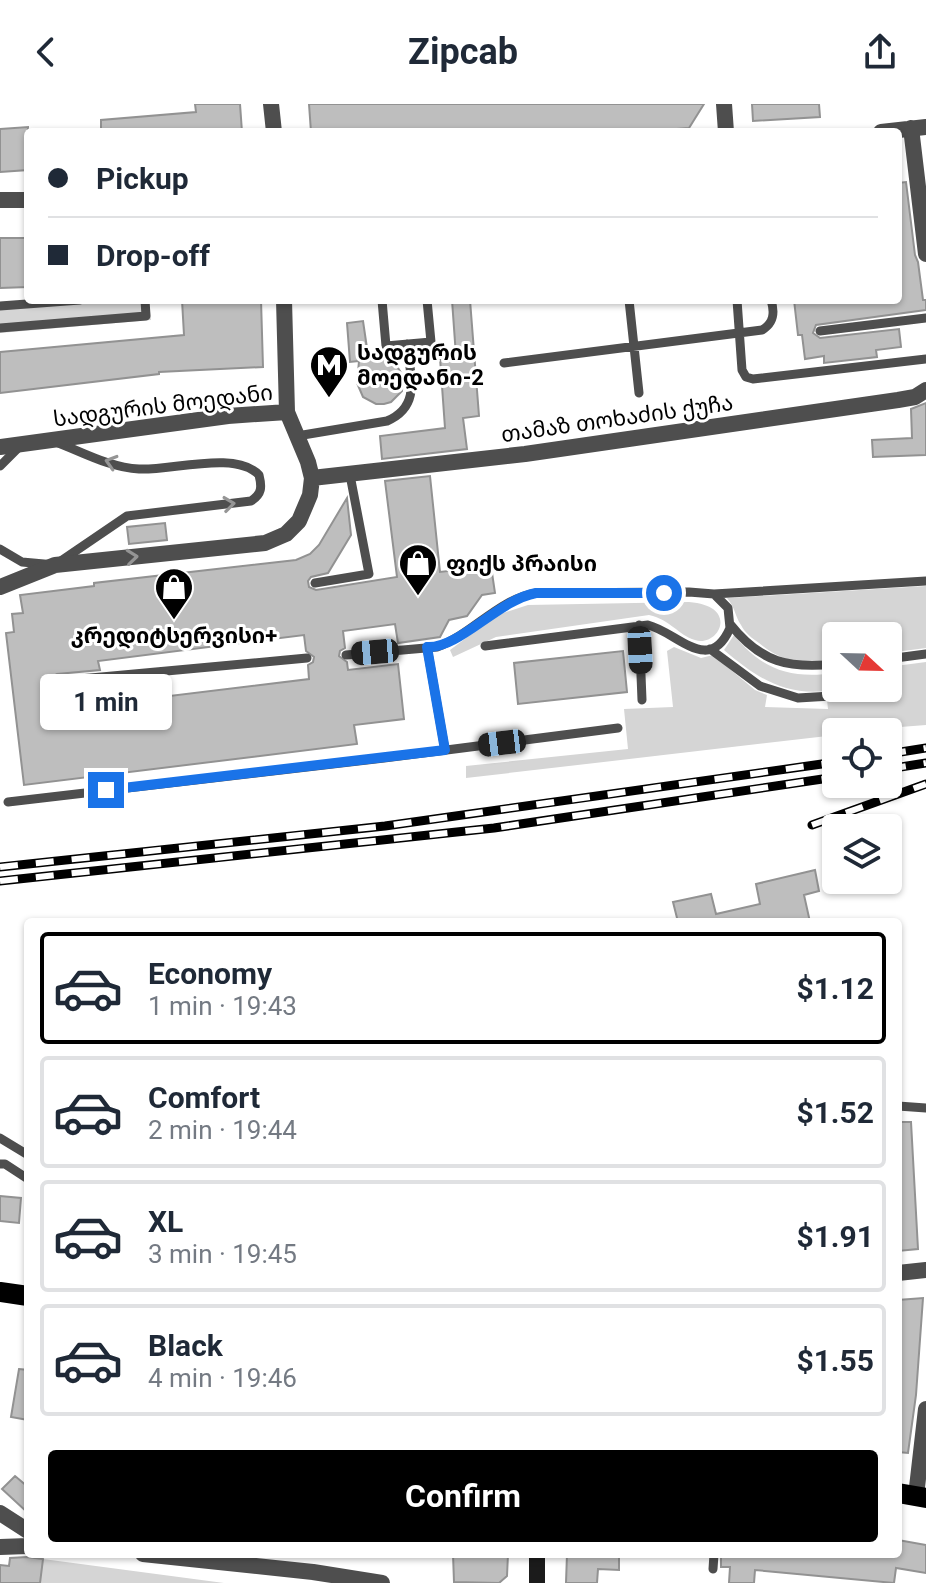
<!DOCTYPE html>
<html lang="en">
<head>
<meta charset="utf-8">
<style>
  body { margin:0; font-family:Roboto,"Noto Sans Georgian",sans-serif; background:#f2f2f3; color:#1f2937; height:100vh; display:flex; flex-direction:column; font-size:30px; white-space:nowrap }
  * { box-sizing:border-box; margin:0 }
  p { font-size:26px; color:#747a83 }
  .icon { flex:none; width:44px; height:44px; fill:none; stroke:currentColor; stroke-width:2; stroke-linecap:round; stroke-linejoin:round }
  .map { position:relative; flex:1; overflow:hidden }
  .side { position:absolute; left:24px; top:814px; width:878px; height:640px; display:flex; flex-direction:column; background:#fff; border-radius:8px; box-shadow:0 2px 6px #0004 }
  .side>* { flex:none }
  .hud { position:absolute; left:24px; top:24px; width:878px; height:176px; border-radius:8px; box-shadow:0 2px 6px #0004; display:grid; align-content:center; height:176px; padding:0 24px; background:#fff }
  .needle { width:52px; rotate:112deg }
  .fabs { position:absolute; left:822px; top:518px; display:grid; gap:16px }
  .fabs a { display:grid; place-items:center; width:80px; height:80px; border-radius:8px; background:#fff; box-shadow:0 2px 6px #0004; font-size:40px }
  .end { position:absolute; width:36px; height:36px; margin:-18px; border:10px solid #1a73e8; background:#fff; box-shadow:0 0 0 4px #fff }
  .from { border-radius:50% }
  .bubble { position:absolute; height:56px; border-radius:8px; background:#fff; box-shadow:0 2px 6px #0004; font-size:26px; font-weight:700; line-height:56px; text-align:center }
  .car { position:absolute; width:24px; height:48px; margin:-24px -12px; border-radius:10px; box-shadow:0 0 6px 2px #0007; background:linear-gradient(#222 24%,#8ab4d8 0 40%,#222 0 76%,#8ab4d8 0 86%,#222 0) }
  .hud b { display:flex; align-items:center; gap:28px; height:76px; font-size:30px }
  .hud b+b { border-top:2px solid #e0e1e3 }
  .hud i { width:20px; height:20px; background:#1f2937 }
  ul { padding:14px 0 0; list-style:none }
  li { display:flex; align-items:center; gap:24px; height:112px; margin:0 16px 12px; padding:0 8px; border:4px solid #e0e1e3; border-radius:8px }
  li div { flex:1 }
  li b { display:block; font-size:30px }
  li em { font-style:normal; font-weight:700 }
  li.on { border-color:#000 }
  li>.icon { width:72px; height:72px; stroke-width:1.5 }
  .action { display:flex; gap:16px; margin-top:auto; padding:16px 24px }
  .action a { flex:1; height:92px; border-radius:8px; background:#000; color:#fff; font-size:32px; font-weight:700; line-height:92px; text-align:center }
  header { display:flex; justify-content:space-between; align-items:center; height:104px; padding:0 24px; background:#fff; font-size:36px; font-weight:700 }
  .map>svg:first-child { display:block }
</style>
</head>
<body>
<header><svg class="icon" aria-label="back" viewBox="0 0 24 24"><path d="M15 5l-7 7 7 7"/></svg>Zipcab<svg class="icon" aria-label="share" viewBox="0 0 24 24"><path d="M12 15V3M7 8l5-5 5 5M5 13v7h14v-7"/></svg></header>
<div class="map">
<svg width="926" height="1479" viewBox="0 0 926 1479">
  <rect width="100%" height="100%" fill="#fff"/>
  <!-- green -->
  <path fill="#d5d5d5" d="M28,196H149L151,216L0,229V198Z
    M926,482V544L888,549V532H836V555C803,559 786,561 759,539C753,535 744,528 741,521C735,512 735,503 727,494Z
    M689,498C741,502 718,544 695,536C678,531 671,516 649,511L496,533L453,553L450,546L497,511L528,501Z
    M734,531C763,567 791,575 836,569V584H888V563L926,558V621L836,628V631L466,674V662L628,645L624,605L673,603L667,547L674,543L701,554L713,551L755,586L767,591L765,603L828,605L826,587C784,592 754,572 724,546Z
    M43,1455L224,1479H40Z"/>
  <!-- building -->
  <path fill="#bebebe" stroke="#929292" stroke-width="2" fill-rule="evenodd" d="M195,0H240L242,28H101V16L196,8Z
    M309,0H704L689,24L640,28H311Z
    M752,0H819L820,13L753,17Z
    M28,23V66L0,68V25Z
    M906,78L915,151L918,158L923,196H926V206L816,221L813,229L820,234L899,225L901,243L876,246L877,253L824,259V252L805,255L802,231H798L794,196H898V79Z
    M0,134H28V183L0,184Z
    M182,196H261L263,263L159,268V270L0,289V248L184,231Z
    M452,196H470L479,312L463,314L467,345L382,355L380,332L445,324L440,254L456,252Z
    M363,217L368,251L395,259L403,272L402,287L391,298L384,300H376L363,293L357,279L359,257L350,258L347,219Z
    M926,299V351L873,353L872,336L912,334L911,305Z
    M430,372L440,468L491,462L495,489L482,491L467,512L449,516L440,533L398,539L395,520L343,527L345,544L340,547L339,552L347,558L348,566L398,560L404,615L354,621L357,640L24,681L6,529L14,528L12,510L23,509L20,491L94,482V479L296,456L310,450L319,441L347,394L351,431L328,469L311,473L308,477L309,483L316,486L397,473L385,377ZM304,531L306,547L314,553L313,558L308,561L309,575L104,600L102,580L58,584L51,578L52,573L57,570L100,566L98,557Z
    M165,419L167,436L129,440L127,423Z
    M623,547L627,588L518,600L514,559Z
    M815,766L819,787L804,791L810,818H678L673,798L711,790L716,810L760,800L756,780Z
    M898,1018H911L918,1145L898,1147Z
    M0,1092L21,1094L19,1119L0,1117Z
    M923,1194L916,1291L908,1349L898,1348V1196Z
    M19,1265L28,1266V1316L11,1313Z
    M15,1372L28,1383V1409L2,1385Z
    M898,1436L926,1441V1469L896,1464L894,1479L755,1466L754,1479H729L730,1463H721V1450H898Z
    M453,1450H508L507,1472L499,1479L454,1478Z
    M567,1450H619V1466L598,1465L597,1479H566Z
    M27,1453L43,1455L40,1479H0V1461L9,1462L10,1454Z"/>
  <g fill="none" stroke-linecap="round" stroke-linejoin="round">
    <!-- service -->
    <path stroke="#4e4e4e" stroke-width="9" d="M382,196L386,242L431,238L427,196
      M629,196L639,289
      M737,196L742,266L746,273L753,275L926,255
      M0,202L80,196
      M0,224L146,212L145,196
      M820,227L926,214
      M504,259L762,226C774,219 775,209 771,196
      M297,332L387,317C422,302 410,271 407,240
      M0,362L19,343
      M0,445L22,458L55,461L127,412L251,397C262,390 262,383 259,371C236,346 170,367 139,365C111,364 82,348 56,338
      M315,479L369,470L350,371
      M730,520C761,559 789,565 836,560
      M639,521L642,596
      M485,542L648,521C677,528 709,572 730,524L728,504L714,490
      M427,543L445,646
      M710,545L760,582L798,594L831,592
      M346,551L437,543C473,530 497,496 536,489L689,488L714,490L926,477
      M888,555L926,550
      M58,577L307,554
      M8,698L384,654L618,624
      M898,1002L926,1004
      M0,1034L28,1051
      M0,1060H5L28,1075
      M713,1465L714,1450"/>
    <!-- minor -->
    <path stroke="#4e4e4e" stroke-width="16" d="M271,0L274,28
      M724,0L726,28
      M911,24L926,150
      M881,28L926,23
      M0,96H28
      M0,343L228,312L287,308
      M312,374L525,350L898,296L915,293L926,286
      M0,483L55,461L265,439L286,430L299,417L310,391L312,374L308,358L287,308L284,196
      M898,1169L926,1166
      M916,1392L926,1305
      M0,1409L28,1427
      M0,1443L28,1442
      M143,1450L313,1468L382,1479"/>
    <!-- secondary -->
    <path stroke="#1b1b1b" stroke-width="16" d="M537,1479V1450"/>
    <!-- primary -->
    <path stroke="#000" stroke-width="20" d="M0,1188L28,1192
      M898,1389L926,1394"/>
    <defs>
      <path id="rail" d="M888,650L926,644
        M888,665L926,659
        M812,721L926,680
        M0,763L385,722L836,658
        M0,777L494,724L836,673"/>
    </defs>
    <!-- rail casing -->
    <use href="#rail" stroke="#000" stroke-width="9"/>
    <!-- rail -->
    <use href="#rail" stroke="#fff" stroke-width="6" stroke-dasharray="18" stroke-linecap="butt"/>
  </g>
  <!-- one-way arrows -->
  <defs><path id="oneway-chevron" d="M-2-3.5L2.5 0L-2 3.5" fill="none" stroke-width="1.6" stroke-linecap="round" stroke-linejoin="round" transform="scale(2)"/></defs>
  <g stroke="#959595">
    <use href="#oneway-chevron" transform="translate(111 358) rotate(-163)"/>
    <use href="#oneway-chevron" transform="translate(229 400) rotate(-7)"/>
    <use href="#oneway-chevron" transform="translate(132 453) rotate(-6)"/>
  </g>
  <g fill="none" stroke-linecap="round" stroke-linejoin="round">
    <!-- route -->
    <path stroke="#1a73e8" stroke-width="10" d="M106,686L445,646L427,543C459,545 498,496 536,489H664"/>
  </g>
  <!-- icons -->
  <defs>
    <symbol id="metro-pin" viewBox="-11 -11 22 30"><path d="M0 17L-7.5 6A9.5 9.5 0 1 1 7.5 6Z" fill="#000" stroke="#fff"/><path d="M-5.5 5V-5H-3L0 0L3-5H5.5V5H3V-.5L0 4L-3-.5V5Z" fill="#fff"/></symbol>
    <symbol id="shop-pin" viewBox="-11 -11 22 30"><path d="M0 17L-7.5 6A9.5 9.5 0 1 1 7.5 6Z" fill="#000" stroke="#fff"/><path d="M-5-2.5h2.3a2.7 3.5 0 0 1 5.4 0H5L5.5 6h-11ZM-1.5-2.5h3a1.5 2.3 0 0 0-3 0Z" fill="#fff"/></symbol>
  </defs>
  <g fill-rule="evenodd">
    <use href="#metro-pin" x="307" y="239" width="44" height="60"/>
    <use href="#shop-pin" x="396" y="437" width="44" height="60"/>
    <use href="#shop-pin" x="152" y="461" width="44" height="60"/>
  </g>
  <g text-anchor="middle" stroke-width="6" stroke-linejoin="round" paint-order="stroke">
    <!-- poi labels -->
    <g font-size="22" font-weight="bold" fill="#000" stroke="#fff" text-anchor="start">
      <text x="357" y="256">სადგურის<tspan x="357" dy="25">მოედანი-2</tspan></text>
      <text x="446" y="467">ფიქს პრაისი</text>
      <text x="174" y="539" text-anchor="middle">კრედიტსერვისი+</text>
    </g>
    <!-- street labels -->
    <g font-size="22" fill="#000" stroke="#fff">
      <text transform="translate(163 301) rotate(-7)" y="8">სადგურის მოედანი</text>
      <text transform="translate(617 314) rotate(-8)" y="8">თამაზ თოხაძის ქუჩა</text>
    </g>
  </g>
</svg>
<div class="fabs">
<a><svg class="needle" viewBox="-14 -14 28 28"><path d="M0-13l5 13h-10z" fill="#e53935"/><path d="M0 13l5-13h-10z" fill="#747a83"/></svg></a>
<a><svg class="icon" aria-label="locate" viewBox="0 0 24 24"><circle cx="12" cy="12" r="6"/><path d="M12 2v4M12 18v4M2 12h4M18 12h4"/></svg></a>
<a><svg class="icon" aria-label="layers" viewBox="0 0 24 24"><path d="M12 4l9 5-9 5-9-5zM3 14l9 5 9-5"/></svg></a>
</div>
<i class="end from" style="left:664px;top:489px"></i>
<i class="end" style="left:106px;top:686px"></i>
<div class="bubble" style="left:40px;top:570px;width:132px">1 min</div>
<i class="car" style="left:640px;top:546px;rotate:177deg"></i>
<i class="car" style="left:375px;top:548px;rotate:265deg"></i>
<i class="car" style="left:502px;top:639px;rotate:263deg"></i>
<div class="hud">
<b><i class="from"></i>Pickup</b>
<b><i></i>Drop-off</b>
</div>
<section class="side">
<ul>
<li class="on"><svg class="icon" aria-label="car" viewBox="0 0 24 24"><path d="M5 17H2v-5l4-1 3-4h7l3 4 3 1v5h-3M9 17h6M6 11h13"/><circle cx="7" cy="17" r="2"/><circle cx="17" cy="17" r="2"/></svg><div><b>Economy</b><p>1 min · 19:43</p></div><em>$1.12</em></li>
<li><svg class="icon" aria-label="car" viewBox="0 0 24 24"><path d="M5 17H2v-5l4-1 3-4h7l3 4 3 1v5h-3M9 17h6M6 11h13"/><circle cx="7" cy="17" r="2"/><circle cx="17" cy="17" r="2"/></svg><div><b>Comfort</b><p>2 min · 19:44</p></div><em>$1.52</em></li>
<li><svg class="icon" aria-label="car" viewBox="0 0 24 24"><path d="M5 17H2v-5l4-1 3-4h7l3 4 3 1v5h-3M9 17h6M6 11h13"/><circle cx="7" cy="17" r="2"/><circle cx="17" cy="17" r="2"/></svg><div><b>XL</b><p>3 min · 19:45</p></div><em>$1.91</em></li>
<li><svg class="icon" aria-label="car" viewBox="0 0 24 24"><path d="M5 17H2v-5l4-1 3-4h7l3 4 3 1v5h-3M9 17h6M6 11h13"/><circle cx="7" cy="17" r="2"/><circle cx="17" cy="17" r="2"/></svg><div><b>Black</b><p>4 min · 19:46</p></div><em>$1.55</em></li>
</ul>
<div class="action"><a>Confirm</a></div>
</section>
</div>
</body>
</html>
